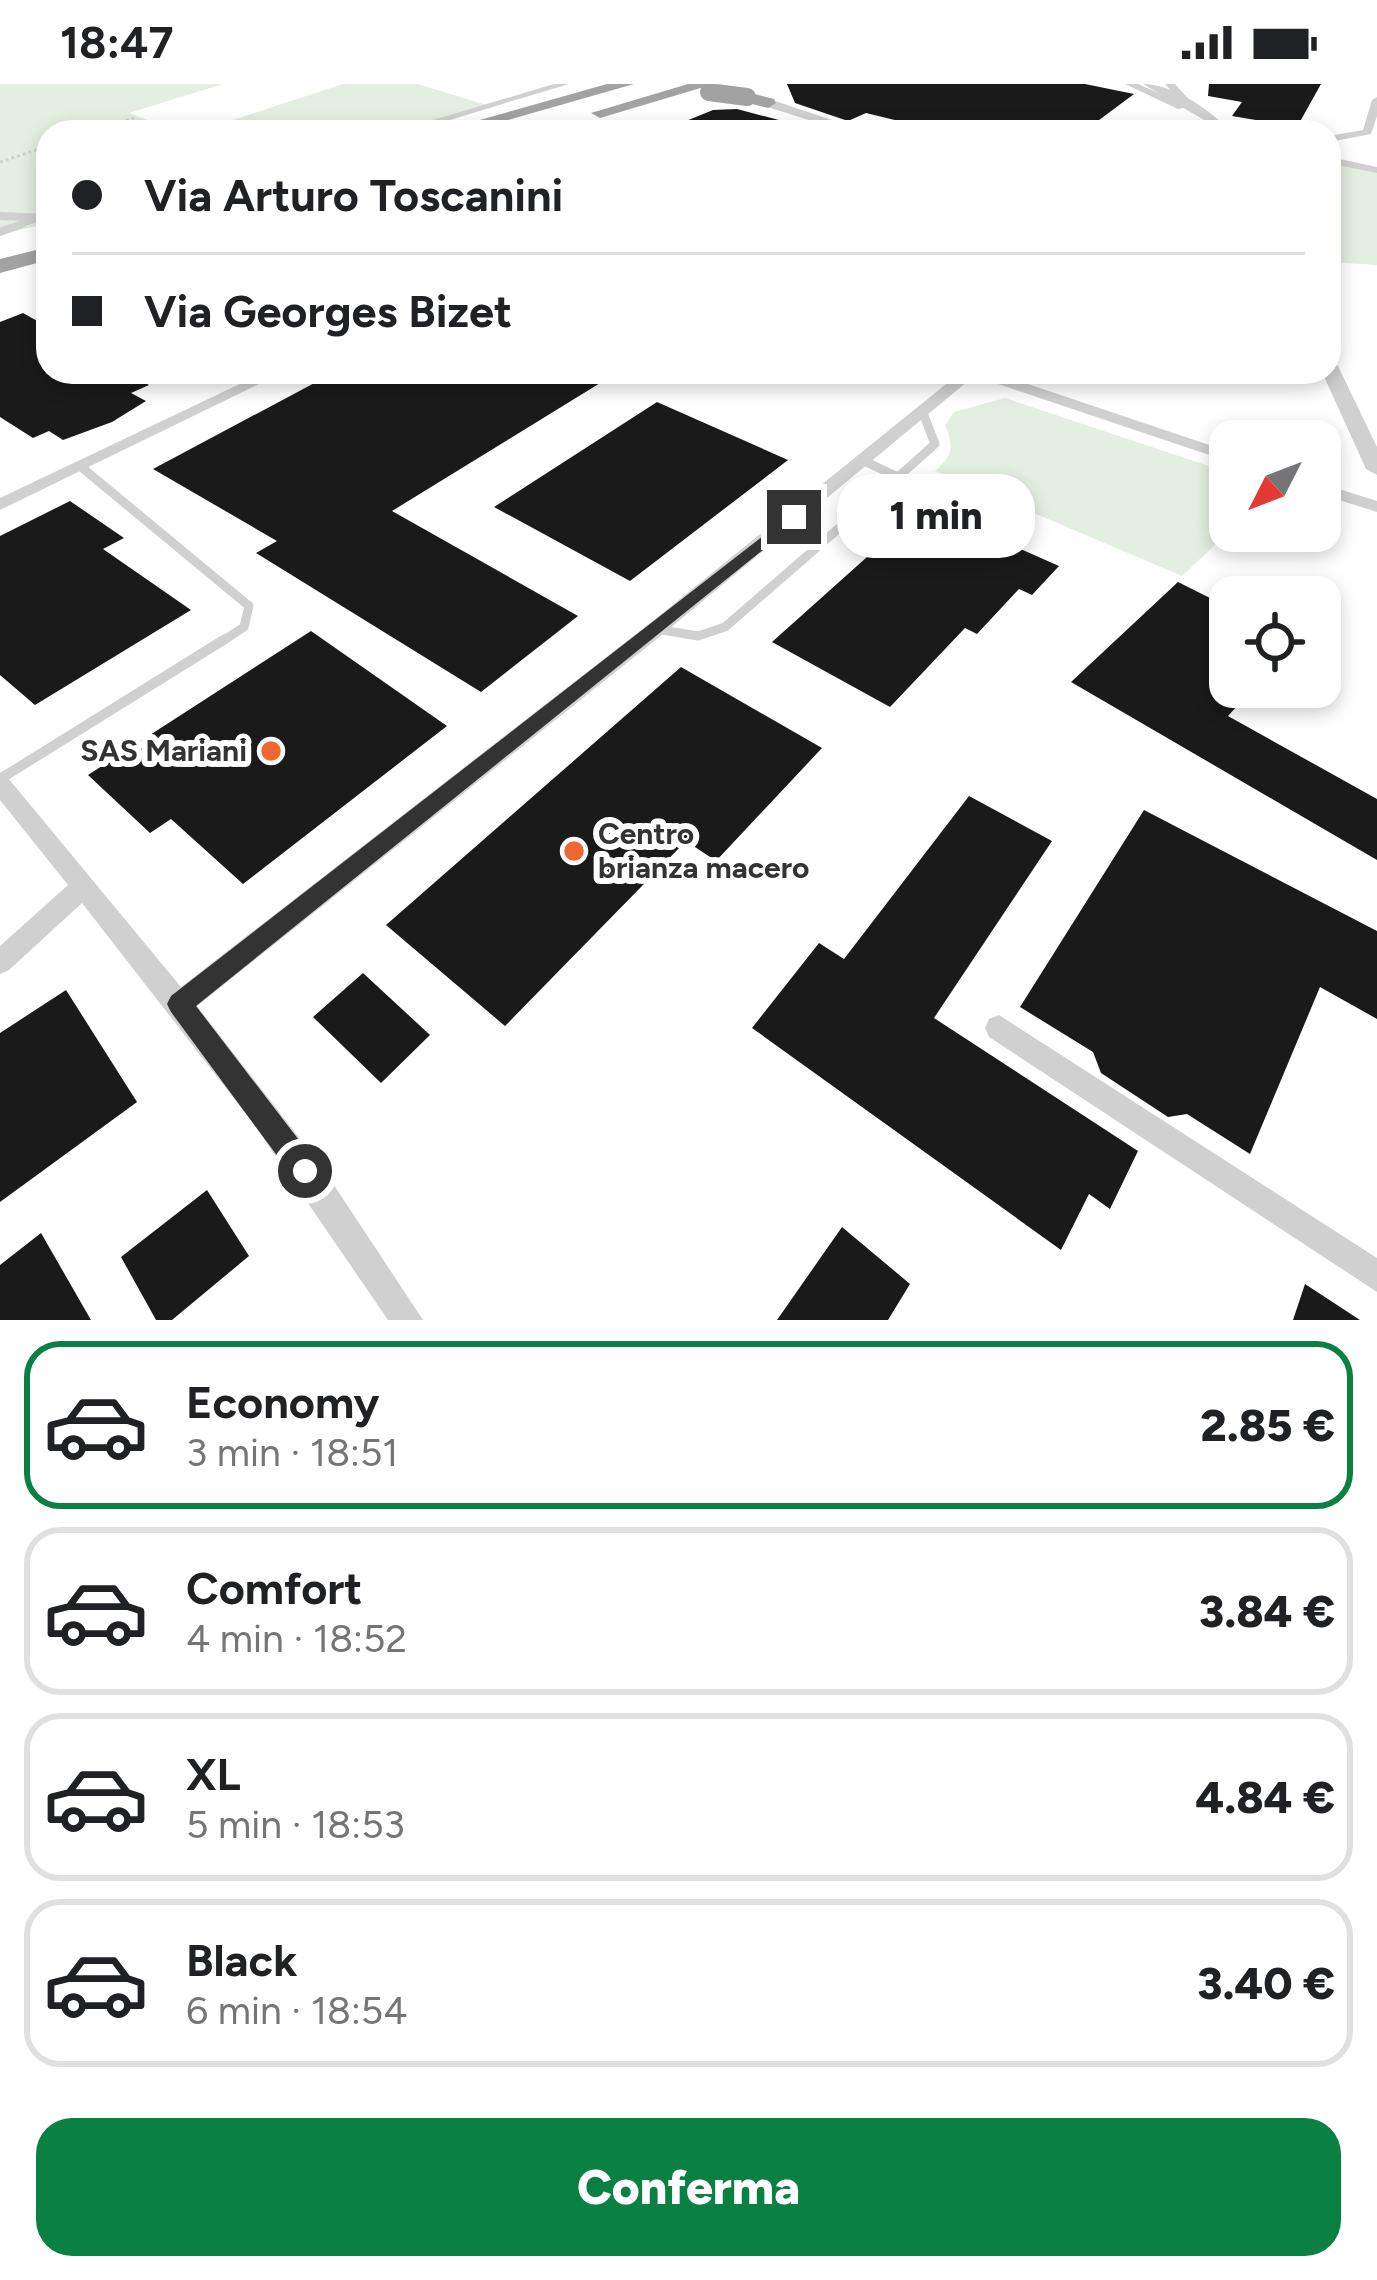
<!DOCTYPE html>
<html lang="it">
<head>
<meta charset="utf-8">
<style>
  body { margin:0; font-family:Figtree,sans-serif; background:#f6f6f6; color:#202124; height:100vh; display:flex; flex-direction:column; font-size:45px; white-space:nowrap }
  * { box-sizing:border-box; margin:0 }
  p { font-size:39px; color:#757577 }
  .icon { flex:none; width:66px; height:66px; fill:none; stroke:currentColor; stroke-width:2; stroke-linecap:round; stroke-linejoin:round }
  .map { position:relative; height:1236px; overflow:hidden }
  .drawer { display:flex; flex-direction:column; background:#fff; flex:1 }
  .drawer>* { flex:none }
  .hud { position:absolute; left:36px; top:36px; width:1305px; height:264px; border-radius:36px; box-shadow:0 6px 18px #0003; display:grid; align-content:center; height:264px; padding:0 36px; background:#fff }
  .needle { width:78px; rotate:228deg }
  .tools { position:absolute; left:1209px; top:336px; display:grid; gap:24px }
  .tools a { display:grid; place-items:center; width:132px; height:132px; border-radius:24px; background:#fff; box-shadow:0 6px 18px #0003; font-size:60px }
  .end { position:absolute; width:54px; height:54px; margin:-27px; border:15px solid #333; background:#fff; box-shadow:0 0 0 6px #fff }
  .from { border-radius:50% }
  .bubble { position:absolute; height:84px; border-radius:36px; background:#fff; box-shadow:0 6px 18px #0003; font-size:39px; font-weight:800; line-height:84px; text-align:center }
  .hud b { display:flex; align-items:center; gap:42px; height:114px; font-size:45px }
  .hud b+b { border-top:3px solid #e0e0e0 }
  .hud i { width:30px; height:30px; background:#202124 }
  ul { padding:21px 0 0; list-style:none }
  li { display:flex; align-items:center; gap:36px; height:168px; margin:0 24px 18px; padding:0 12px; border:6px solid #e0e0e0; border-radius:36px }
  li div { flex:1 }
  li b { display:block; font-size:45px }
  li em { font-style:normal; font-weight:800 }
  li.selected { border-color:#0b8043 }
  li>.icon { width:108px; height:108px; stroke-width:1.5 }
  .action { display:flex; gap:24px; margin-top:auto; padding:24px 36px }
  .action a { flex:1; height:138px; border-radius:36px; background:#0b8043; color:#fff; font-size:48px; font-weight:800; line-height:138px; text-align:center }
  .status { display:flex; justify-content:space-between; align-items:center; height:84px; padding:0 60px; background:#fff; direction:ltr }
  .status svg { height:33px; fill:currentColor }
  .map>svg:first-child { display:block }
</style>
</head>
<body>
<div class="status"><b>18:47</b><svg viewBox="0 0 49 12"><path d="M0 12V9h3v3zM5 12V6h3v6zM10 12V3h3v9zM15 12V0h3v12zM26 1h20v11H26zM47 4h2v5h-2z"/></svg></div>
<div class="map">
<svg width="1377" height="1236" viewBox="0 0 1377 1236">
  <rect width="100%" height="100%" fill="#fff"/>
  <!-- green -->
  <path fill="#e3efe1" d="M0,0H223L129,29L179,48H48V139L0,151Z
    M343,0H418L493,23L412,48H196Z
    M1329,74L1377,84V181L1329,178Z
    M1005,314L1230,389V447L1182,492L935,387C953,371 954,364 945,341L954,328Z"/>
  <!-- building -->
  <path fill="#1a1a1a" d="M787,0H1085L1134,10L1083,48H944L866,29L848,37L795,19Z
    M1209,0H1321L1297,43L1232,32L1242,18L1208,12Z
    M737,25L805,43L804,48H659L713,26Z
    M23,229L48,243V288H127L149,301L131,309L146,317L112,338L63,356L49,347L33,354L0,333V238Z
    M335,288H618L392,427L578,532L481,608L256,469L277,457L153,385Z
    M657,318L788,376L630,497L494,423Z
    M70,417L124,454L103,465L191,526L35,621L0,591V452Z
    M924,422L1059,482L1032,511L1019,505L977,550L965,544L890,623L772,558Z
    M1178,498L1230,524V603H1254L1228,632L1377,715V776L1071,598Z
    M311,547L447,642L243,800L171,735L150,749L88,691Z
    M681,583L822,664L716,777L686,757L505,942L386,841Z
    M969,712L1052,757L934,934L1138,1067L1110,1125L1089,1110L1061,1166L752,944L819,859L844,875Z
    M1144,726L1377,847V935L1320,903L1250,1070L1187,1030L1168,1033L1101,989L1093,968L1020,923Z
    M363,889L430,951L381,999L313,933Z
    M66,906L137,1018L0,1118V949Z
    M207,1106L249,1172L172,1236H156L121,1173Z
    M842,1143L910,1200L888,1236H777Z
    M41,1149L91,1236H0V1181Z
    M1305,1200L1360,1236H1293Z"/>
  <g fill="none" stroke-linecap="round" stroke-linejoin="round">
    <!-- path -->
    <path stroke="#d0d0d0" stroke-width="3" stroke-dasharray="3 3" stroke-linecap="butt" d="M92,48L134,34
      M551,48L586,41
      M0,78L48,62"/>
    <!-- service-far3 -->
    <path stroke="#d0d0d0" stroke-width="6" d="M1329,76L1377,86
      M13,143L34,136"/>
    <!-- service-far2 -->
    <path stroke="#d0d0d0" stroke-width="8" d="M0,148L22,140"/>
    <!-- service-far1 -->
    <path stroke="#d0d0d0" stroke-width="9" d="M80,382L249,522L244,543L221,558
      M898,393L935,360L923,329
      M656,545L698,552L725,543L898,393L864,377"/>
    <!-- service -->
    <path stroke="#d0d0d0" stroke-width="10" d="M0,695L225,555"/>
    <!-- minor -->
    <path fill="#d0d0d0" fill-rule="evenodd" d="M554,0H569L409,48H393Z
      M1125,0H1138L1183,20L1165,0H1175L1195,22L1178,25Z
      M1377,13V32L1371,50L1329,58V52L1363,46L1372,16Z
      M1220,40L1274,45L1279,48H1206Z
      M0,128L48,130V138L0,136Z
      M265,288H284L0,426V414Z
      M961,288H992L1230,368V378L974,292L663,550L197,922L324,1086L423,1236H388L253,1039L82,819L9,886L0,890V862L68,801L0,716V691L8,694L181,903L649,540Z
      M1320,399L1377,417V428L1320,410Z
      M999,931L1377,1174V1208L989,953L985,944L989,935Z"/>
    <!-- tertiary -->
    <path fill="#d0d0d0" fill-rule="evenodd" d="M1143,0C1173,0 1211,26 1231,48H1217L1204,36Z
      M764,16H772L868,48H847L764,22Z
      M1329,276L1338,282L1377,363V391L1366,385L1322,288H1329Z"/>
    <!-- trunk -->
    <path fill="#a2a2a2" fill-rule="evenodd" d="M607,0H634L466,48H437Z
      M688,0H714L600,34L591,29Z
      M747,8L774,15L776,19L768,24L741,17L739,13Z
      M48,163V176L0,189V175Z"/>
    <!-- trunk-bridge -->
    <path stroke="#a2a2a2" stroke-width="18" d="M709,8L747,13"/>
  </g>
  <!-- route -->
  <path fill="#333" d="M794,428L800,429V436L196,922L315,1077L319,1087L315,1096L305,1100L295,1096L171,928L167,920L171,912Z"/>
  <!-- markers -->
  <g fill="#ee6630" stroke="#fff" stroke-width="4.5">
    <circle cx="271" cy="667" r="12"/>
    <circle cx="574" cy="767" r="12"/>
  </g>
  <g text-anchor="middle" stroke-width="12" stroke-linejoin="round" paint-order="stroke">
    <!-- poi labels -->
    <g font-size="30" font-weight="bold" fill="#333" stroke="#fff" text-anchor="end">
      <text x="247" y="677">SAS Mariani</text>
      <text x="598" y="760" text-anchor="start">Centro<tspan x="598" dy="34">brianza macero</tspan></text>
    </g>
  </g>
</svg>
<div class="tools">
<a><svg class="needle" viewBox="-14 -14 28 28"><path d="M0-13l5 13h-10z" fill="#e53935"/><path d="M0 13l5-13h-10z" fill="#757577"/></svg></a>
<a><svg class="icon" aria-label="locate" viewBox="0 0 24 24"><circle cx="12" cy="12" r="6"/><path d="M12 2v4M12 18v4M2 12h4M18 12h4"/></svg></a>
</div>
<i class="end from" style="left:305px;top:1087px"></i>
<i class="end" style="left:794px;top:433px"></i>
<div class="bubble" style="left:837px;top:390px;width:198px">1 min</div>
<div class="hud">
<b><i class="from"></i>Via Arturo Toscanini</b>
<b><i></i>Via Georges Bizet</b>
</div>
</div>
<section class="drawer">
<ul>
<li class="selected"><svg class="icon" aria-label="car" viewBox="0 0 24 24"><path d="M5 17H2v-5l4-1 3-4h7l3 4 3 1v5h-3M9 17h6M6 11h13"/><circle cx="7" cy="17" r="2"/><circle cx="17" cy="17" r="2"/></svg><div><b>Economy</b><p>3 min · 18:51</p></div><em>2.85 €</em></li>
<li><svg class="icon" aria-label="car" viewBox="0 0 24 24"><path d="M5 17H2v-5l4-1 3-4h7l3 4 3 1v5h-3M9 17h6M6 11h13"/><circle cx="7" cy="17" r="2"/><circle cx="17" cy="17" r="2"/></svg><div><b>Comfort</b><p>4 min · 18:52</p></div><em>3.84 €</em></li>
<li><svg class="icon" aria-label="car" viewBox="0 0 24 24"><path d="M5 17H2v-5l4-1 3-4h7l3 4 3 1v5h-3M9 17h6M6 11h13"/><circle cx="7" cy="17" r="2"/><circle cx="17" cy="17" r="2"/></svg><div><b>XL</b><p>5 min · 18:53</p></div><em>4.84 €</em></li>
<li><svg class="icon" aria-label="car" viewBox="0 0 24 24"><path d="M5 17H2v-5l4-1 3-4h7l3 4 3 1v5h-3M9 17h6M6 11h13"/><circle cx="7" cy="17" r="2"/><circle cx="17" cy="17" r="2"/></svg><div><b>Black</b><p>6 min · 18:54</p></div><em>3.40 €</em></li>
</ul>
<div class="action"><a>Conferma</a></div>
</section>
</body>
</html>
